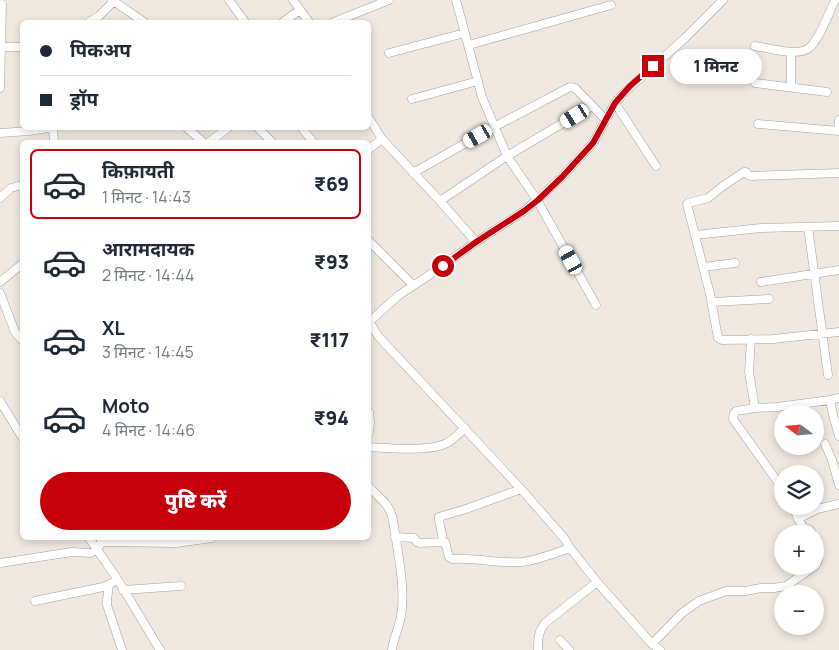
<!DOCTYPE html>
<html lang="hi">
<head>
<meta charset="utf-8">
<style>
  body { margin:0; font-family:Manrope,"Noto Sans Devanagari",sans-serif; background:#f2f2f3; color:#1f2937; height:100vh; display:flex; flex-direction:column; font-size:19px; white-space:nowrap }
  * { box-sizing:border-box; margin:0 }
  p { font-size:16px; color:#747a83 }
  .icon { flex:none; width:28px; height:28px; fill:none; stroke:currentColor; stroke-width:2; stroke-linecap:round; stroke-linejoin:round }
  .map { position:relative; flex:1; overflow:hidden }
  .panel { position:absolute; left:20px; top:140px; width:351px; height:400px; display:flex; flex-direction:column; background:#fff; border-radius:8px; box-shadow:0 2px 8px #0003 }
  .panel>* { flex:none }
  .hud { position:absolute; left:20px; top:20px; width:351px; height:110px; border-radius:8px; box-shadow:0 2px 8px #0003; display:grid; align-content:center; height:110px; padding:0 20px; background:#fff }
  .needle { width:32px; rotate:286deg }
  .fabs { position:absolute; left:774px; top:405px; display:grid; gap:10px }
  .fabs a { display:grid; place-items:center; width:50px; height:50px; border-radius:50%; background:#fff; box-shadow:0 2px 8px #0003; font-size:25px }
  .end { position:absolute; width:22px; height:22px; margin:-11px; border:6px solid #c6000b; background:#fff; box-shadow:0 0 0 2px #fff }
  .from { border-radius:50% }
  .bubble { position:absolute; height:35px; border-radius:18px; background:#fff; box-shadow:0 2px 8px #0003; font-size:16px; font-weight:800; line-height:35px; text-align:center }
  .car { position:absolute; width:15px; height:30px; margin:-15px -8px; border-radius:6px; box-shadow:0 0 4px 1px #0007; background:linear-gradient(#fff 24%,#345 0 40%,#fff 0 76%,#345 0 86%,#fff 0) }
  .hud b { display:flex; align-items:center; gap:18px; height:48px; font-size:19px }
  .hud b+b { border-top:1px solid #e0e1e3 }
  .hud i { width:12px; height:12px; background:#1f2937 }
  ul { padding:9px 0 0; list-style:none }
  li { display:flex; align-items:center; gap:15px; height:70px; margin:0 10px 8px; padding:0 10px; border:2px solid transparent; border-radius:8px }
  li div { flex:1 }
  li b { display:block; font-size:19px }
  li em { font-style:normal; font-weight:800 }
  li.current { border-color:#c6000b }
  li>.icon { width:45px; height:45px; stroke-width:1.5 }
  .cta { display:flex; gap:10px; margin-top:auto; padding:10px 20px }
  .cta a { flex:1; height:58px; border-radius:30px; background:#c6000b; color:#fff; font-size:20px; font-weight:800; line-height:58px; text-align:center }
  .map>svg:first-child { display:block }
</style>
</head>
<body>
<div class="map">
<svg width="839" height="650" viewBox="0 0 839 650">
  <rect width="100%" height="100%" fill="#eee8e0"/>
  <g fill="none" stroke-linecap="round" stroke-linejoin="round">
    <defs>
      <path id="minor" d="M112,0L144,22
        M229,0L245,22
        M293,0L309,22
        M456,0L482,97L507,156L537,200L596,305
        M89,22L99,16L115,0
        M283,22L300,10
        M334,22L389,0
        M469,45L611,5
        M755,46C769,48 798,57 809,48C818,42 830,11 835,0
        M0,47H22
        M791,52V87
        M389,53L465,33
        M755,83L827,92
        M0,88L2,4
        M412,99L478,81
        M615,103L656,166
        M369,118L382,139L440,201L476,242
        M758,124L839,131
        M53,128L54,142
        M187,128L203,142
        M258,128L272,142
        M302,128L313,142
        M838,131L839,120
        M0,133L29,131L48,128
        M209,142L228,128
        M369,149L382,139
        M413,173L494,127L570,87L575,88L606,120
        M839,173L751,176L748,175L746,172H744L723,186L708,198L688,203L687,204L710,294L718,338L722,340L773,339L839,332
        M0,198L11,188L22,185
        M440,201L507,156L592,106
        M808,227L828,375
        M695,235L761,228L839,226
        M369,241L413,285
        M703,267L735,263
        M0,282L22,264
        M761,282L839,270
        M0,293L15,332L22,340
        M712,302L769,299
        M369,321L378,336L521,489L564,538L570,548
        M369,322L399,295L422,280L476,242L524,211L537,200L562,177L593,143L615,103L623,94L685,38L723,0
        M751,339L749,372L755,408L777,407L830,400L839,398
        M830,400L833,415L839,436
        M0,401L22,437
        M755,408L736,411L734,413L733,419L782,488
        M369,412L370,422L369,432
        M825,444L832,460L839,485
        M369,447C387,448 431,452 447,443C454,440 459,433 465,428
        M369,487C379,498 390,504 393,520C397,549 406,588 401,616C399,628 393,639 392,650
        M793,506L798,519L817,509L839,504
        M798,519L803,527L810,530L812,534
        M442,535L439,520V517L466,509L521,489
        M395,537L414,538L417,542L419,543L445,542L449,557L452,559C475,557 498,564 522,562C538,560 555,553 570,548L597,582L652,644L660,650
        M89,538L118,580L160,650
        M102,542L176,543L212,538
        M815,542C818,550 821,559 815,566
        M0,563L72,552L91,553L97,549L100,545L102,538
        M109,585L107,600V605L122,650
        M123,590L181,586
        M35,601L103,587L118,580
        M560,640L569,650
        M652,644L682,613L699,601L726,591H745L761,588H774L786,586L815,566
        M538,650C538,639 538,632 545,623L597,582"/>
    </defs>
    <!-- minor casing -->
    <use href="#minor" stroke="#a2a2a2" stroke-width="9"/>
    <!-- minor -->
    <use href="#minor" stroke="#fff" stroke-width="8"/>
  </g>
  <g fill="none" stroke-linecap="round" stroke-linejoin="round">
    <!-- route -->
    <path stroke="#c6000b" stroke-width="6" d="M443,266L476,242L524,211L538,200L562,177L593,143L615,103L630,86L653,66"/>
  </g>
</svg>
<div class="fabs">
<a><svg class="needle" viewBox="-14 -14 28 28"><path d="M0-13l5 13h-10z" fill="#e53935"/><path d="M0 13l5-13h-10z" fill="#747a83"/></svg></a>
<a><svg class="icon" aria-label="layers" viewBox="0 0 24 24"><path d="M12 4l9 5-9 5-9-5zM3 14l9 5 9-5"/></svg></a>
<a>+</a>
<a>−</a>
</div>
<i class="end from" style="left:443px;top:266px"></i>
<i class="end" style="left:653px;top:66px"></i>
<div class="bubble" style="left:670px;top:49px;width:92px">1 मिनट</div>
<i class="car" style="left:575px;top:116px;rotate:239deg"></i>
<i class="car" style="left:478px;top:136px;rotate:240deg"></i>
<i class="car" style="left:571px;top:260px;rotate:331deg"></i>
<div class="hud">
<b><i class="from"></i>पिकअप</b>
<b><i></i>ड्रॉप</b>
</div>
<section class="panel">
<ul>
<li class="current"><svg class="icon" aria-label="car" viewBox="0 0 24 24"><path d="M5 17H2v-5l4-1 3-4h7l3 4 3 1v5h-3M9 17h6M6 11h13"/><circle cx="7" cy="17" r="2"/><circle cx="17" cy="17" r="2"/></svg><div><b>किफ़ायती</b><p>1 मिनट · 14:43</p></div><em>₹69</em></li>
<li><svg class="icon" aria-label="car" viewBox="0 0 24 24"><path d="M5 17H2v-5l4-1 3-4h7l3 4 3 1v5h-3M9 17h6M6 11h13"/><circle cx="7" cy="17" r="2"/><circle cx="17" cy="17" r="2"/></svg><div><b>आरामदायक</b><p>2 मिनट · 14:44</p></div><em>₹93</em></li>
<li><svg class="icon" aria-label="car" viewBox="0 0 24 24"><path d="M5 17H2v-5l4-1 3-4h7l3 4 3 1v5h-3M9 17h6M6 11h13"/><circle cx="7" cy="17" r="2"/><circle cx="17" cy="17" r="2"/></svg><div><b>XL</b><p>3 मिनट · 14:45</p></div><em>₹117</em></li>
<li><svg class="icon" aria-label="car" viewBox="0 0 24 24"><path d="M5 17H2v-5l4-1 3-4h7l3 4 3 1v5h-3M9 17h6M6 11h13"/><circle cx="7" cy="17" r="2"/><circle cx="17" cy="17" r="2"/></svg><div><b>Moto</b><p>4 मिनट · 14:46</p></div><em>₹94</em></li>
</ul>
<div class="cta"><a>पुष्टि करें</a></div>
</section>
</div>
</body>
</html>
